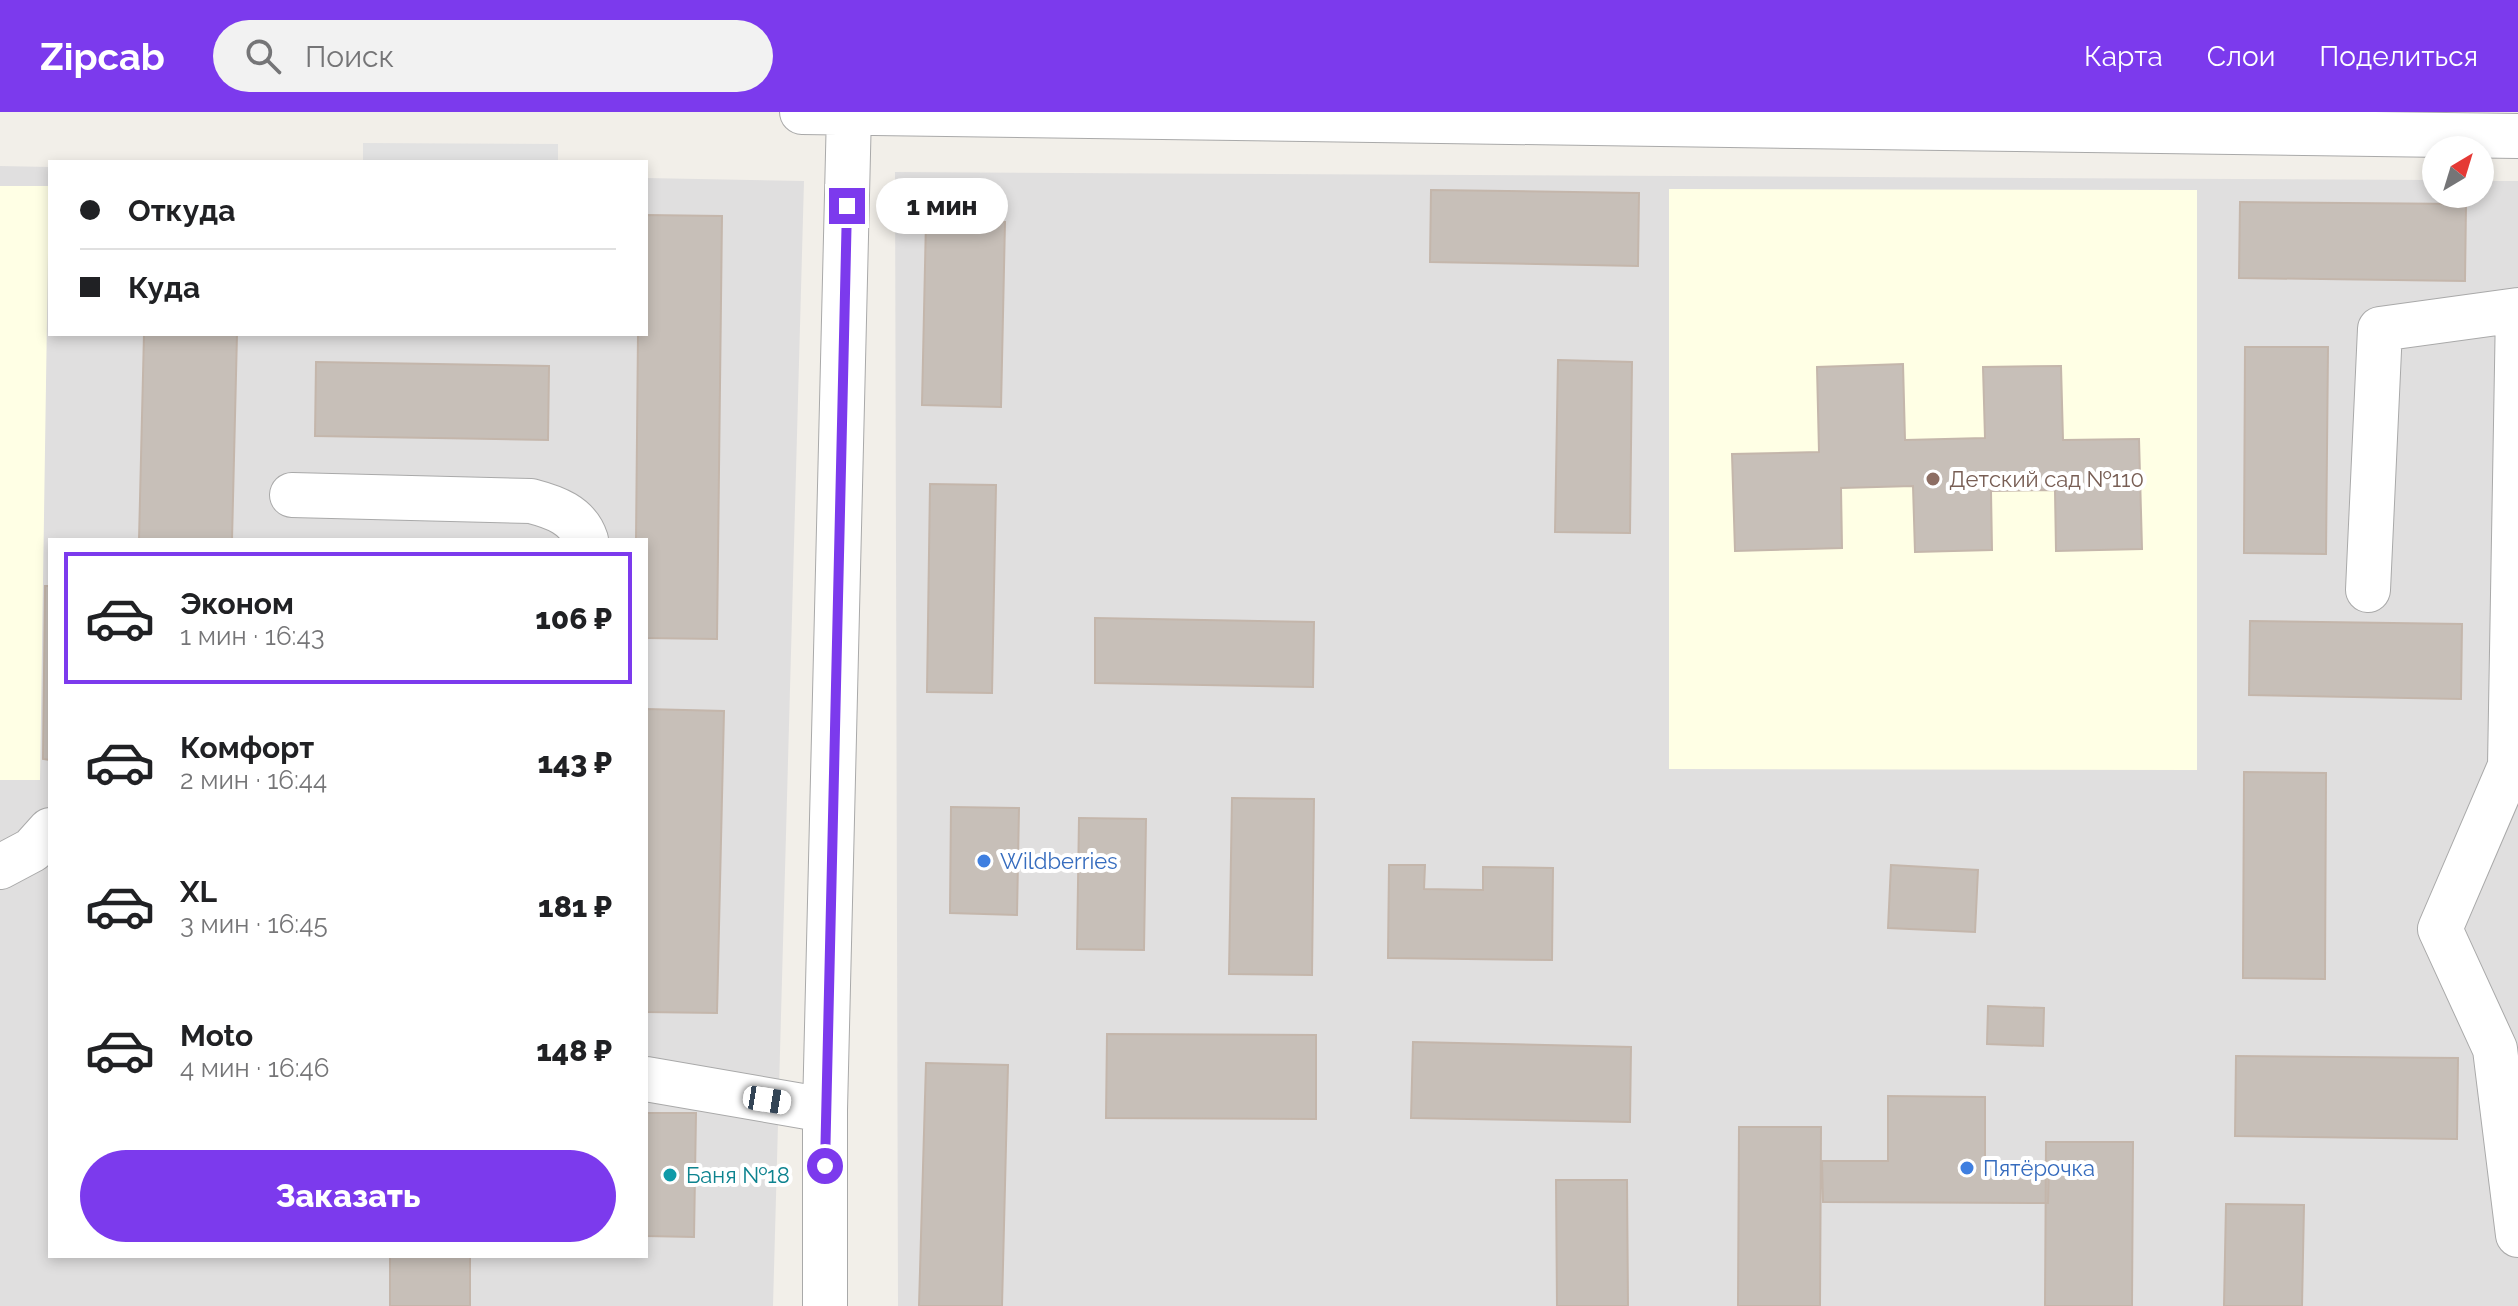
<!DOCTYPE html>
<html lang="ru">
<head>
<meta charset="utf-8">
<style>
  body { margin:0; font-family:Raleway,sans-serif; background:#f2f2f2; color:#202124; height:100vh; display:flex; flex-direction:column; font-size:30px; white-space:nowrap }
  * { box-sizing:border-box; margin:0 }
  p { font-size:26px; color:#757577 }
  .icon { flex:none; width:44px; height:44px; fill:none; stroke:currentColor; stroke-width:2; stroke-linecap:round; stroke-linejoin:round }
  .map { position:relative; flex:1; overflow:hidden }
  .side { position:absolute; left:48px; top:426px; width:600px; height:720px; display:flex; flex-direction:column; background:#fff; border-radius:0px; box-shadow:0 4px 12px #0003 }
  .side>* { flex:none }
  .banner { position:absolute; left:48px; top:48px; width:600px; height:176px; border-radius:0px; box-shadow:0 4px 12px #0003; display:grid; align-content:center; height:176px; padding:0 32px; background:#fff }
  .needle { width:52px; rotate:38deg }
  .fabs { position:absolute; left:2422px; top:24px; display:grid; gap:16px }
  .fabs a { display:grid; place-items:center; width:72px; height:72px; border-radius:50%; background:#fff; box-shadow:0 4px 12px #0003; font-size:40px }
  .end { position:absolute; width:36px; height:36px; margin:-18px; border:10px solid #7c3aed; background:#fff; box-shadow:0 0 0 4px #fff }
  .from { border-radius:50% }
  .bubble { position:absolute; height:56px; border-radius:28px; background:#fff; box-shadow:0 4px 12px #0003; font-size:26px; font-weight:800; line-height:56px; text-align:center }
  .car { position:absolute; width:24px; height:48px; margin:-24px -12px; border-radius:10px; box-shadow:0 0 6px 2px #0007; background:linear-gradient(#fff 24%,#345 0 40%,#fff 0 76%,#345 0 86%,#fff 0) }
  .banner b { display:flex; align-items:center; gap:28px; height:76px; font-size:30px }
  .banner b+b { border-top:2px solid #e0e0e0 }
  .banner i { width:20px; height:20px; background:#202124 }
  ul { padding:14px 0 0; list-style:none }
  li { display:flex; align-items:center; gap:24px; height:132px; margin:0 16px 12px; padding:0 16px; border:4px solid transparent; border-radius:0px }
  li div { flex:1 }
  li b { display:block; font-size:30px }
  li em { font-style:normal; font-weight:800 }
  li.current { border-color:#7c3aed }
  li>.icon { width:72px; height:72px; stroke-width:1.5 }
  .button { display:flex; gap:16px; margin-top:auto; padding:16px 32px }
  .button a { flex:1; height:92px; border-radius:48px; background:#7c3aed; color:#fff; font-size:32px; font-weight:800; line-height:92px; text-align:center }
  header { display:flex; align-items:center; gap:48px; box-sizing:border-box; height:112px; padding:0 40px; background:#7c3aed; color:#fff }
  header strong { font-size:38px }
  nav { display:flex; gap:44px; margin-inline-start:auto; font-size:28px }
  .search { width:560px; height:72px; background:#f2f2f2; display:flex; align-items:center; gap:20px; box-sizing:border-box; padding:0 28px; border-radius:44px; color:#757577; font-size:30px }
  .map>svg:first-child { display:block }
</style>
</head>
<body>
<header>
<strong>Zipcab</strong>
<div class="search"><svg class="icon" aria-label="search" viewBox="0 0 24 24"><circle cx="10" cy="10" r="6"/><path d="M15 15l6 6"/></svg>Поиск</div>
<nav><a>Карта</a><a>Слои</a><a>Поделиться</a></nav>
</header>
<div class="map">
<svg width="2518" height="1194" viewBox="0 0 2518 1194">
  <rect width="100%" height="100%" fill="#f2efe9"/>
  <!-- residential -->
  <path fill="#e0dfdf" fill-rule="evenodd" d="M0,54L50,55V222H646V66L804,69L773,1194H0ZM50,428H646V1144H50Z
    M895,60L2436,68V82H2480V69H2518V1194H898Z"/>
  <!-- education -->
  <path fill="#ffffe5" d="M0,74H49L40,668H0Z
    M1669,77L2197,78V658L1669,657Z"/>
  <!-- parking -->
  <path fill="#e2e2e2" d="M363,31L558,32V50H363Z"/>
  <!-- building -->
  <path fill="#c7bfb8" stroke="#c4b6ab" stroke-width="2" d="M1431,78L1639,81L1638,154L1430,150Z
    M2240,90L2466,92L2465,169L2239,166Z
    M646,103L722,104L717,527L646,526V428H636L638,222H646Z
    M926,108L1005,110L1001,295L922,293Z
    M144,222H237L232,428H139Z
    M2245,235H2328L2326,442L2244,441Z
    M1558,248L1632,250L1630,421L1555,420Z
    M316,250L549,254L548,328L315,324Z
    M1903,252L1905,328L1985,326L1983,255L2061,254L2063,328L2139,327L2142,437L2056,439L2055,378L1991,379L1992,438L1915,440L1913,374L1841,376L1842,436L1735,439L1732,342L1819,340L1817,255Z
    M930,372L996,373L992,581L927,580Z
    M45,474H50V648L43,647Z
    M1095,506L1314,510L1313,575L1095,571Z
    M2250,509L2462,512L2461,587L2249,583Z
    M646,597L724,599L717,901L646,900Z
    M2244,660L2326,661L2325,867L2243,866Z
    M1232,686L1314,687L1312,863L1229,862Z
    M951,695L1019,696L1017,803L950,801Z
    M1079,706L1146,707L1144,838L1077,837Z
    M1389,753H1425L1424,777L1483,778V755L1553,756L1552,848L1388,846Z
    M1891,753L1978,758L1975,820L1888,816Z
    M1988,894L2044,896L2043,934L1987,932Z
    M1107,922L1316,923V1007L1106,1006Z
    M1413,930L1631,935L1630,1010L1411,1006Z
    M2236,944L2458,946L2457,1027L2235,1024Z
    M926,951L1008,953L1002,1194H919Z
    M1888,984L1985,985V1051L2049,1052L2048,1091L1823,1090L1822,1049H1888Z
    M646,1001H696L694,1125L646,1124Z
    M1739,1015H1821L1820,1194H1738Z
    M2046,1030H2133L2132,1194H2045Z
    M1556,1068H1627L1628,1194H1557Z
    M2226,1092L2304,1093L2302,1194H2224Z
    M390,1144H470V1194H390Z"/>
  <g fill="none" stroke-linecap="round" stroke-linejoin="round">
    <defs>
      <path id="minor" d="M802,0L2518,24
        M2518,198L2510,654H2518
        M292,383L531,389C554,395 578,403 586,428
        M2368,478L2380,217L2518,198
        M2510,654L2440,817L2495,937L2518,1123
        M0,755L32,738L50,718
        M646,967L825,998
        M825,1194V998L849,0"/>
    </defs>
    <!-- minor casing -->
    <use href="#minor" stroke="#a9a9a9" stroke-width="46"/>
    <!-- minor -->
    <use href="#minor" stroke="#fff" stroke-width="44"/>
  </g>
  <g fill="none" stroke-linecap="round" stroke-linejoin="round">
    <!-- route -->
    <path stroke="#7c3aed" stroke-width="10" d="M825,1054L847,94"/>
  </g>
  <!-- markers -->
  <circle fill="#8d6e63" stroke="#fff" stroke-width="3" cx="1933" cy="367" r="8"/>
  <g fill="#3f7fe0" stroke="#fff" stroke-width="3">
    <circle cx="984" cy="749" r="8"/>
    <circle cx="1967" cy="1056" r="8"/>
  </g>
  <circle fill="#0f9aa8" stroke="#fff" stroke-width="3" cx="670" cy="1063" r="8"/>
  <g text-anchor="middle" stroke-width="8" stroke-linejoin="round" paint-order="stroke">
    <!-- education labels -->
    <g font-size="22" fill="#785e54" stroke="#fff" text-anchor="start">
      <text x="1949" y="375">Детский сад №110</text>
    </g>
    <!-- shop labels -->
    <g font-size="22" fill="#366cbe" stroke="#fff" text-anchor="start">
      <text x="1000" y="757">Wildberries</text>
      <text x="1983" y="1064">Пятёрочка</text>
    </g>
    <!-- culture labels -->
    <g font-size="22" fill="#0d838f" stroke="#fff" text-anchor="start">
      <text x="686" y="1071">Баня №18</text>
    </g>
  </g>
</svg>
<div class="fabs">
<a><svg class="needle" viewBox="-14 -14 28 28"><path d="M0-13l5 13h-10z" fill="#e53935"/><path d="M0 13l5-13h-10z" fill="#757577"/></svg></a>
</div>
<i class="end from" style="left:825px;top:1054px"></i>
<i class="end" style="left:847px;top:94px"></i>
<div class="bubble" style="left:876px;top:66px;width:132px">1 мин</div>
<i class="car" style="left:767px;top:988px;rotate:99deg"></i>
<div class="banner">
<b><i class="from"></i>Откуда</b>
<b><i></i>Куда</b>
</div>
<section class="side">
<ul>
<li class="current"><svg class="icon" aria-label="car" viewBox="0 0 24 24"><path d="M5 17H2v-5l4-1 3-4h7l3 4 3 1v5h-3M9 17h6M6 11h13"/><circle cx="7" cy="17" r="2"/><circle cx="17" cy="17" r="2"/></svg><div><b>Эконом</b><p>1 мин · 16:43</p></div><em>106 ₽</em></li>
<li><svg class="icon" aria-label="car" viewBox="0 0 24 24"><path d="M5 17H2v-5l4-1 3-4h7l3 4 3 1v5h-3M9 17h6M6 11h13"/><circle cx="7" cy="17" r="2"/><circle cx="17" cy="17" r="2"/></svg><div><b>Комфорт</b><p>2 мин · 16:44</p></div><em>143 ₽</em></li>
<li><svg class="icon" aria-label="car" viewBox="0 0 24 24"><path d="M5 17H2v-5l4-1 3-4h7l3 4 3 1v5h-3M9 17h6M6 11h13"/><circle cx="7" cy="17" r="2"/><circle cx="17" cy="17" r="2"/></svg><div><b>XL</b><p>3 мин · 16:45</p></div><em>181 ₽</em></li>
<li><svg class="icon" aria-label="car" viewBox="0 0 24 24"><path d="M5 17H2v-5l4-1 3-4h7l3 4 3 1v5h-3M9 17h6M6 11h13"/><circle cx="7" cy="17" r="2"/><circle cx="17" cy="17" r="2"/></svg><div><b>Moto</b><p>4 мин · 16:46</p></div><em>148 ₽</em></li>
</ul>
<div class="button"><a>Заказать</a></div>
</section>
</div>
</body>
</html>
